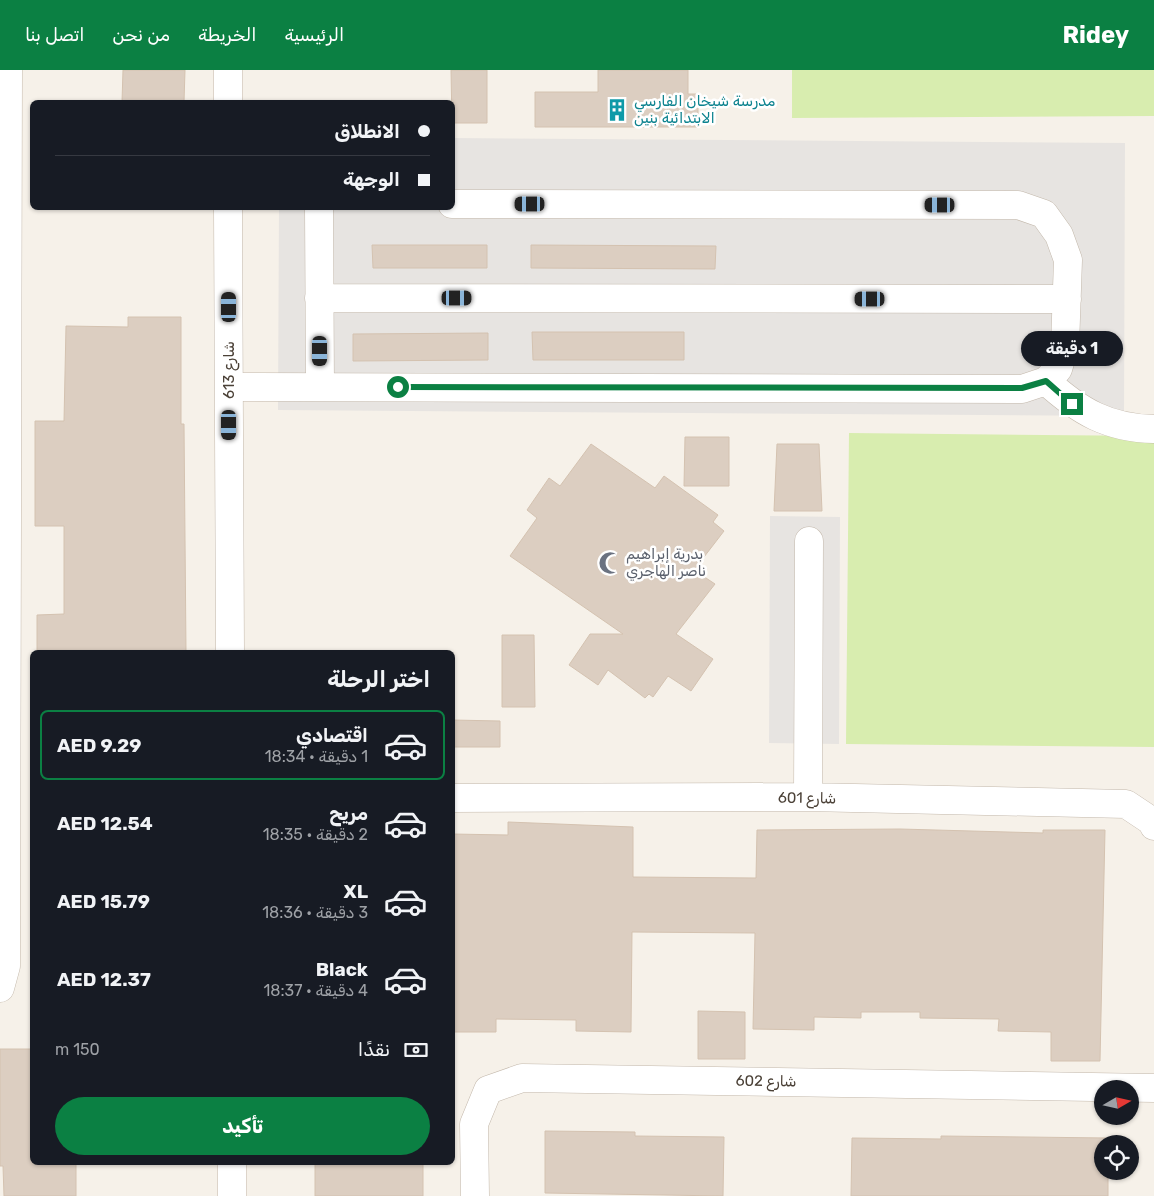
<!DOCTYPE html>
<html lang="ar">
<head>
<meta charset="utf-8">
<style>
  body { margin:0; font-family:Rubik,"Noto Sans Arabic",sans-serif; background:#242831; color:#f1f3f6; direction:rtl; height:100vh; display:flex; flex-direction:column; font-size:19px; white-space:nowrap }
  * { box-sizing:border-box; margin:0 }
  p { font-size:16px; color:#9ea1a6 }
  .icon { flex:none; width:28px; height:28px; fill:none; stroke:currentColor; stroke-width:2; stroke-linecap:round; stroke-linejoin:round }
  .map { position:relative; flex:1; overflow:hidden; direction:ltr }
  .drawer { position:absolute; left:30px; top:580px; width:425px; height:515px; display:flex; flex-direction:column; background:#171b24; border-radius:8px; box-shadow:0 1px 4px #0004; direction:rtl }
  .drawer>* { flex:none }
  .guide { position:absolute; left:30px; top:30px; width:425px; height:110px; border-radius:8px; box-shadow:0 1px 4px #0004; direction:rtl; display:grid; align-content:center; height:110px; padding:0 25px; background:#171b24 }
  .needle { width:32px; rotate:81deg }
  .fabs { position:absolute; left:1094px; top:1010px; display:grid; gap:10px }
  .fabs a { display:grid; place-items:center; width:45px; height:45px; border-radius:50%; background:#171b24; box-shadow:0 1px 4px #0004; font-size:25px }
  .end { position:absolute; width:22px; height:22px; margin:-11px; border:6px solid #0b8043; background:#fff; box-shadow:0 0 0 2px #fff }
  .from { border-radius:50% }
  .bubble { position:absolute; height:35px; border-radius:18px; background:#171b24; box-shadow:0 1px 4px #0004; font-size:16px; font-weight:700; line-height:35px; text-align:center; direction:rtl }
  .car { position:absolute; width:15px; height:30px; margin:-15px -8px; border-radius:6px; box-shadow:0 0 4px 1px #0007; background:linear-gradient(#222 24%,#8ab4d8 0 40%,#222 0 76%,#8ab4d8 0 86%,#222 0) }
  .guide b { display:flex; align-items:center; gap:18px; height:48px; font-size:19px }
  .guide b+b { border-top:1px solid #363941 }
  .guide i { width:12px; height:12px; background:#f1f3f6 }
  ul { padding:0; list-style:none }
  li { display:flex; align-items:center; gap:15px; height:70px; margin:0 10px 8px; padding:0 15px; border:2px solid transparent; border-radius:8px }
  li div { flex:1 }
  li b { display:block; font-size:19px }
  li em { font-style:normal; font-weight:700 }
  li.on { border-color:#0b8043 }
  li>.icon { width:45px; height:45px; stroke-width:1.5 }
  h2 { padding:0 25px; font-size:22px; line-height:60px }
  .pay { display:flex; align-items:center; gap:12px; height:55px; padding:0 25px; font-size:19px }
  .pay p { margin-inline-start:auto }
  .action { display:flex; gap:10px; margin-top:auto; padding:10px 25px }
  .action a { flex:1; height:58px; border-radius:30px; background:#0b8043; color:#fff; font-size:20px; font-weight:700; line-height:58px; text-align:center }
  header { display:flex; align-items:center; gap:30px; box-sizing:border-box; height:70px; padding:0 25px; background:#0b8043; color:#fff }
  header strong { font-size:24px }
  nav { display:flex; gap:28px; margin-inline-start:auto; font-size:18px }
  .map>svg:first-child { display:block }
</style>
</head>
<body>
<header>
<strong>Ridey</strong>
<nav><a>الرئيسية</a><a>الخريطة</a><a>من نحن</a><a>اتصل بنا</a></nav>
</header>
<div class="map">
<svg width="1154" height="1126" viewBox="0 0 1154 1126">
  <rect width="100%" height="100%" fill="#f6f1e9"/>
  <!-- green -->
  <path fill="#d8edaf" d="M792,0H1154V46L792,48Z
    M849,363L1154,366V677L846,674Z"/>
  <!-- parking -->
  <path fill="#e7e4e1" d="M453,68L1125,73L1124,346L278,340L279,138H452Z
    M770,446L840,447L839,674L769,673Z"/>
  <!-- building -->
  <path fill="#dccec1" stroke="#d4c2b0" d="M123,0H185L184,32H122Z
    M451,0H487V53H452Z
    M598,0H688V24H698V57H535V22H598Z
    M372,175H487V198H373Z
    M531,175L716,176L715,199L531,198Z
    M128,247H181V354H184L186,582H37V545L64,544V456H35V351H64L66,256L128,257Z
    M684,262V290H533L532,262Z
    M488,263V290L353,291V264Z
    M685,367H729V416H684Z
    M591,374L655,418L664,406L718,445L713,452L724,461L694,500L715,514L676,564L713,589L691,621L668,606L653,627L649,624L645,628L608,600L598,615L569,595L590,564H623L510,486L537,448L527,440L549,408L560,416Z
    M777,374H819L822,441H774Z
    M502,565H534L535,637H502Z
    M452,650L500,651V677H452Z
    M508,752L633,757V807L756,808L757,760L900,759L1043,763V760H1105L1100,991H1051V962L998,961L999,949L920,948V942H861V948L814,947V960L753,959L755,863L632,862L631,962L576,961V950L496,949V962H452V764L508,765Z
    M698,941L745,942V989H698Z
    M0,979H32V1092H76V1126H4L3,1096H0Z
    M545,1061L635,1062V1066L724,1067L723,1126L545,1123Z
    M941,1066L1108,1068V1074H1102V1101H1108V1126H851L852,1068L941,1069Z
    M315,1092H423V1126H315Z"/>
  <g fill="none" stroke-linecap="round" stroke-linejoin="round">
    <defs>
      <path id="minor" d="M228,0V32
        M228,138L230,582
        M319,138L320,317
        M319,228L1067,229
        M1046,311C1080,342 1108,358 1154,359
        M229,317L1022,319L1046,311L1058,299L1065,276L1068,190L1059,165L1044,144L1018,135L452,134
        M808,727L809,471
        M452,728L808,727L1126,734L1153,752L1154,756
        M0,918L6,896L8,0
        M232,1092V1126
        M475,1126L474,1054L488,1020L522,1008L1154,1018"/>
    </defs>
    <!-- minor casing -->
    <use href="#minor" stroke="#c3b8ab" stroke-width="29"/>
    <!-- minor -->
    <use href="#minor" stroke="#fff" stroke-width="28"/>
  </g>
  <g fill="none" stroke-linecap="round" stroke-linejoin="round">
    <!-- route -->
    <path stroke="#0b8043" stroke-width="6" d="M398,317L1022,318L1046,311L1072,334"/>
  </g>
  <!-- icons -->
  <defs>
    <symbol id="building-bare" viewBox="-9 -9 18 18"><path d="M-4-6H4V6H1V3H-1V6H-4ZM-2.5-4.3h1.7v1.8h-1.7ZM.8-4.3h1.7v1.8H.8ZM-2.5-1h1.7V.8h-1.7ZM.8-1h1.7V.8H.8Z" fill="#0f9aa8" stroke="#fff" stroke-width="2.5" paint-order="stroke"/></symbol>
    <symbol id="mosque-bare" viewBox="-9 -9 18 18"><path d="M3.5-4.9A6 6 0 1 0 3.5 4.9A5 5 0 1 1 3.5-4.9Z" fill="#6b7280" stroke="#fff" stroke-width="2.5" paint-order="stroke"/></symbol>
  </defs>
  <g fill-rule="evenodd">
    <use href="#building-bare" x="601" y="24" width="32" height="32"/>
    <use href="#mosque-bare" x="594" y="477" width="32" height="32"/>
  </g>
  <g text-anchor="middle" stroke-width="5" stroke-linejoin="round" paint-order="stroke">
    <!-- culture labels -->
    <g font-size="15" fill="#0d838f" stroke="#fff" text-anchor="start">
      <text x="634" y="36">مدرسة شيخان الفارسي<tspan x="634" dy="17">الابتدائية بنين</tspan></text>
    </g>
    <!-- street labels -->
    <g font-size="15" fill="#4b4137" stroke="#fff">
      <text transform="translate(229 300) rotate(-90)" y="5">شارع 613</text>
      <text transform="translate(807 728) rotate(1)" y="5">شارع 601</text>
      <text transform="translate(766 1011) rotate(1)" y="5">شارع 602</text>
    </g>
    <!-- worship labels -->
    <g font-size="15" fill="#5b616d" stroke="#fff" text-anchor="start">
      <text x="626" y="489">بدرية إبراهيم<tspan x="626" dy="17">ناصر الهاجري</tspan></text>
    </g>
  </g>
</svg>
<div class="fabs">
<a><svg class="needle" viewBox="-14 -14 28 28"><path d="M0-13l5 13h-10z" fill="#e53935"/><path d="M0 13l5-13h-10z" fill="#9ea1a6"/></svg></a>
<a><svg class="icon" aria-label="locate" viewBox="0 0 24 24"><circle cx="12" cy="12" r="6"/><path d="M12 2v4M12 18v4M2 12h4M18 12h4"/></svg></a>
</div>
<i class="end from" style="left:398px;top:317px"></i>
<i class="end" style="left:1072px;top:334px"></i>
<div class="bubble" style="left:1021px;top:261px;width:102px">1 دقيقة</div>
<i class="car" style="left:530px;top:134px;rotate:270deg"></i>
<i class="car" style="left:940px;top:135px;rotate:270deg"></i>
<i class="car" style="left:457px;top:228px;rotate:90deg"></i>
<i class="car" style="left:870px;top:229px;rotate:270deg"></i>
<i class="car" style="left:229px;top:237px;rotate:0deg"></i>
<i class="car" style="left:320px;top:281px;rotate:180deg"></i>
<i class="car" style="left:229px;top:355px;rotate:180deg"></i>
<div class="guide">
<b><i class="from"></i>الانطلاق</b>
<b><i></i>الوجهة</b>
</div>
<section class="drawer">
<h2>اختر الرحلة</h2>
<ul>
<li class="on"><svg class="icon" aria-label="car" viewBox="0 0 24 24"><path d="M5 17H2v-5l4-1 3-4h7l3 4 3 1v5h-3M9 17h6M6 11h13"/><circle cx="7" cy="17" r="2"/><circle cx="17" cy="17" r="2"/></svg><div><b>اقتصادي</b><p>1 دقيقة · 18:34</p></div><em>AED 9.29</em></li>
<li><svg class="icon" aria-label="car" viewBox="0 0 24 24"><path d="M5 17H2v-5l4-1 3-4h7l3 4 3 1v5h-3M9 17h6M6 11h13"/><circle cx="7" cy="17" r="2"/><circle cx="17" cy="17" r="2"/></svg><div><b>مريح</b><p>2 دقيقة · 18:35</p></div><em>AED 12.54</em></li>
<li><svg class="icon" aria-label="car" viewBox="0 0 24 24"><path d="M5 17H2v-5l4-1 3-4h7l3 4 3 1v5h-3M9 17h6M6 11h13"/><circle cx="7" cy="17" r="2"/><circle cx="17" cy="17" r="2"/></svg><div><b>XL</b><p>3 دقيقة · 18:36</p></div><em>AED 15.79</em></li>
<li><svg class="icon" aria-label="car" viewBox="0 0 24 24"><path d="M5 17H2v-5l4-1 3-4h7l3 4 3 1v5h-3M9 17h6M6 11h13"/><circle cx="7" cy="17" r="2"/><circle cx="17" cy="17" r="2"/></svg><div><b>Black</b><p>4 دقيقة · 18:37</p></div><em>AED 12.37</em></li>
</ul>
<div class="pay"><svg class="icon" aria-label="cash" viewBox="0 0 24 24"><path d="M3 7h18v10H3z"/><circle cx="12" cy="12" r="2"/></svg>نقدًا<p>150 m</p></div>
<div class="action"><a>تأكيد</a></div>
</section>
</div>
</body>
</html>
